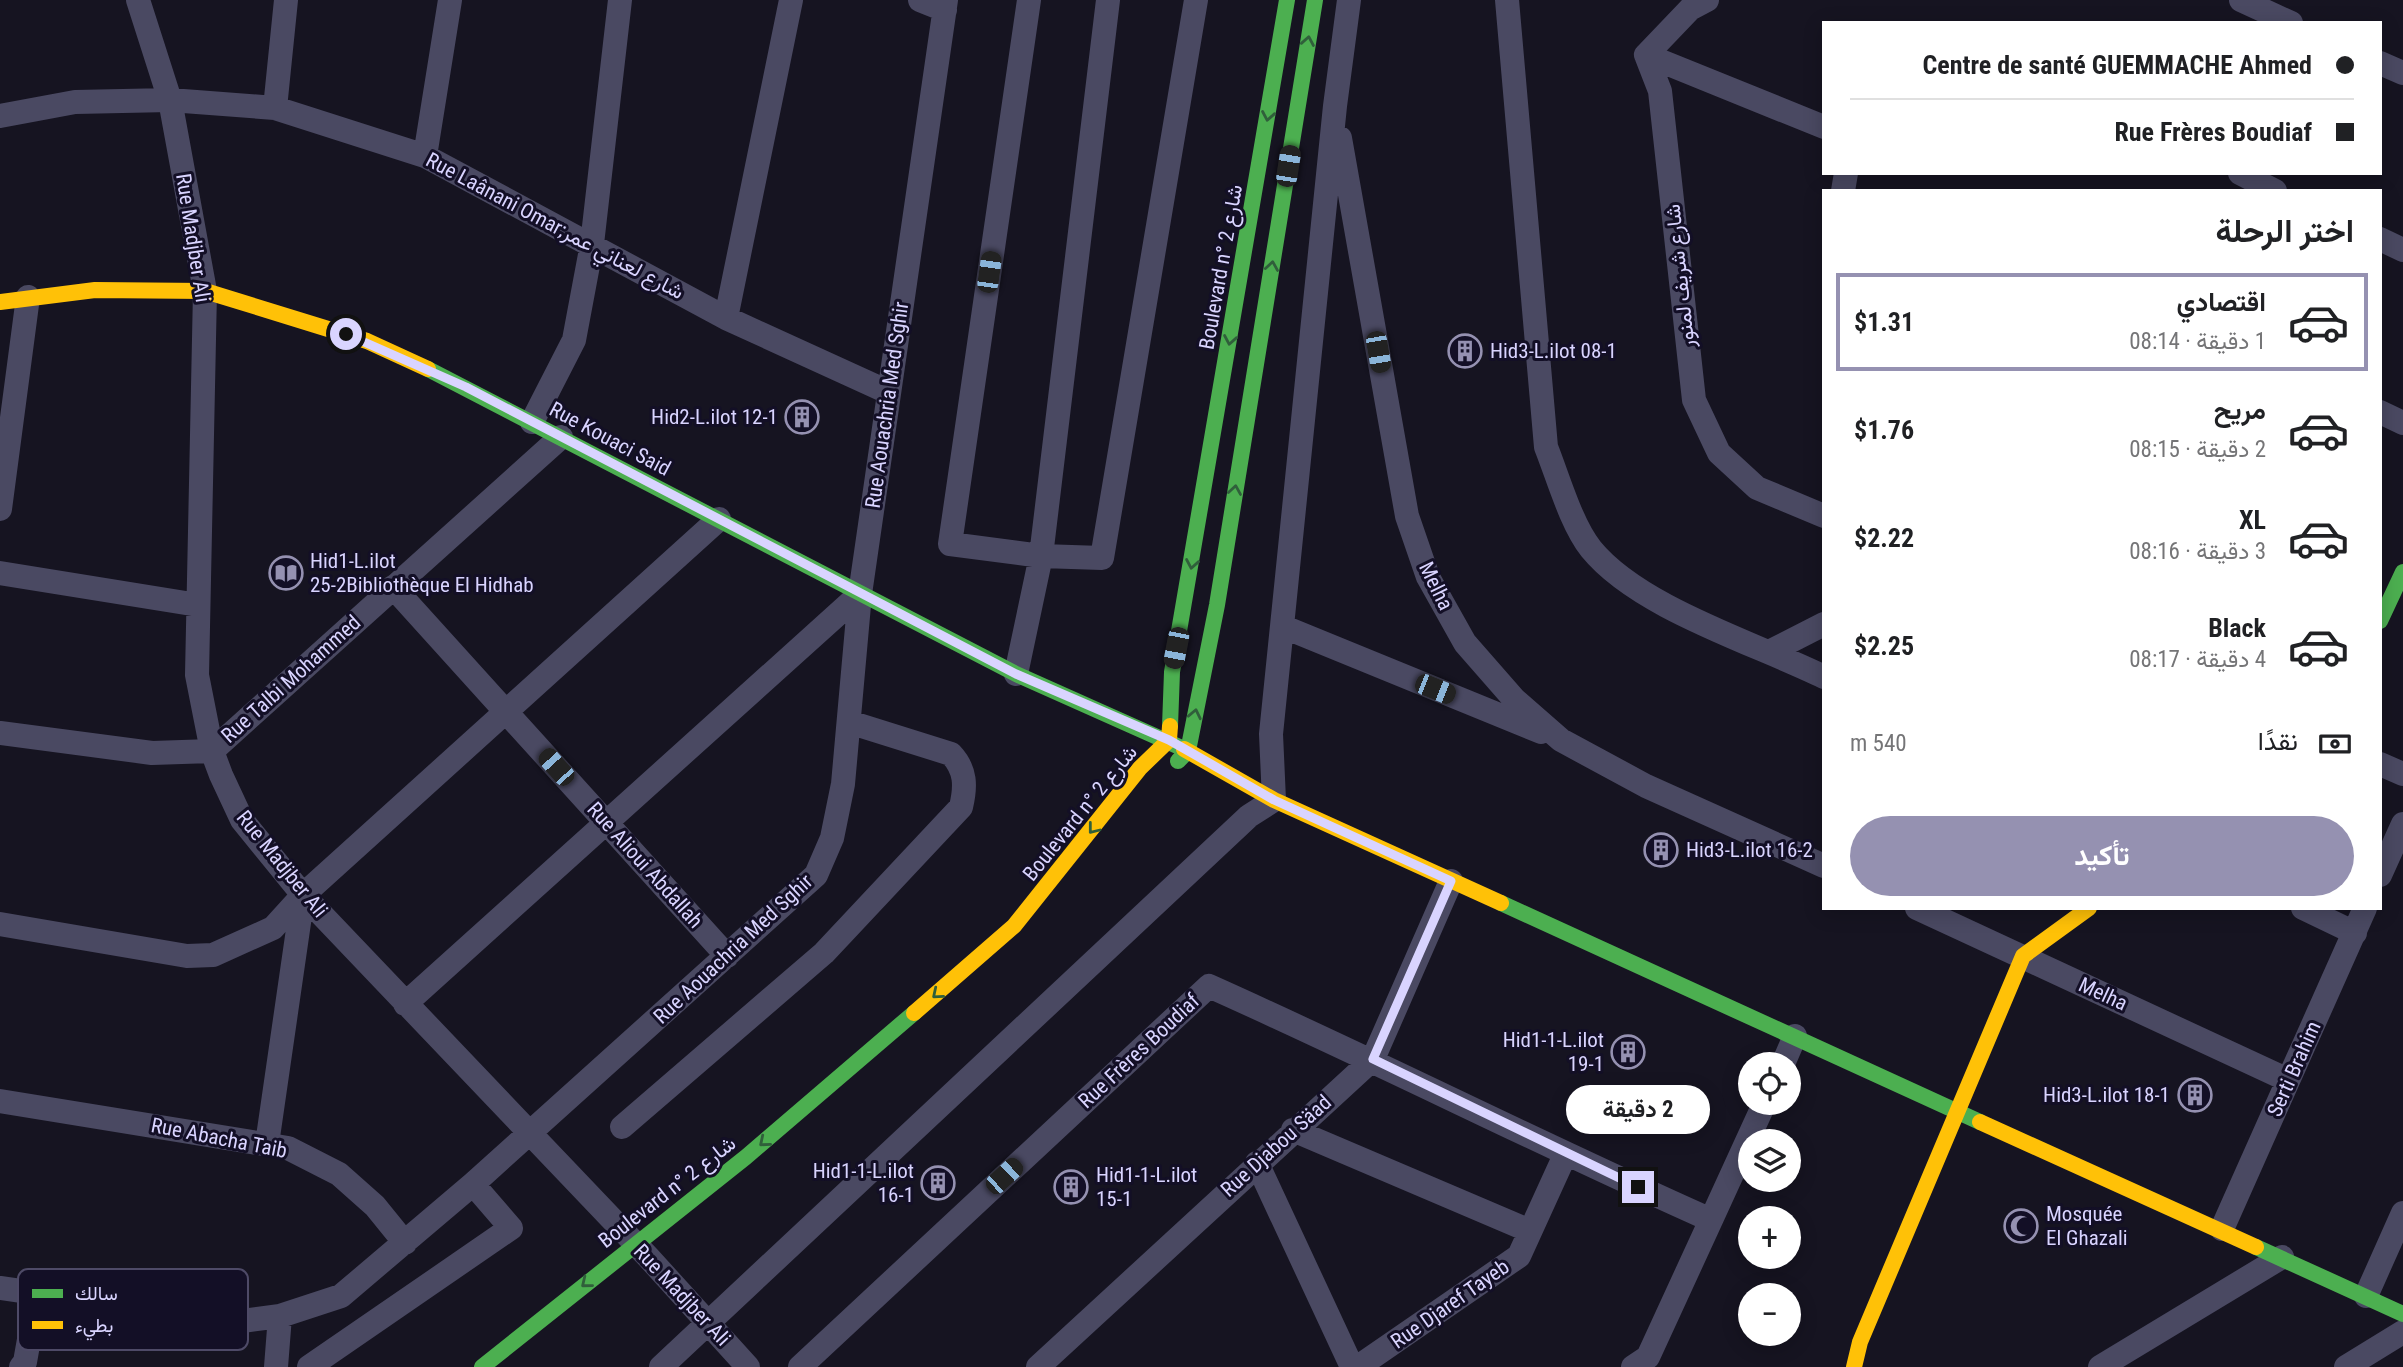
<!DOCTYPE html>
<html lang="ar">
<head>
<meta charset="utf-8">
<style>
  body { margin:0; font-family:"Roboto Condensed",Vazirmatn,sans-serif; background:#f6f6f6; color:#202124; direction:rtl; height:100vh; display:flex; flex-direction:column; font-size:26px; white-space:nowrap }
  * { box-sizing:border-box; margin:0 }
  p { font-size:23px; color:#757577 }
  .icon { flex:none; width:38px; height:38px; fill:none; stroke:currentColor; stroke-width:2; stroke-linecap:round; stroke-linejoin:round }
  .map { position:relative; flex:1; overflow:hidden; direction:ltr }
  .sheet { position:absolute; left:1822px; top:189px; width:560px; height:721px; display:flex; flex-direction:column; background:#fff; border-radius:0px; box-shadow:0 4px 18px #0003; direction:rtl }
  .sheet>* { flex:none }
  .hud { position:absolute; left:1822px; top:21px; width:560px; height:154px; border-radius:0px; box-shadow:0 4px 18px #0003; direction:rtl; display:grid; align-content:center; height:154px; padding:0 28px; background:#fff }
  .controls { position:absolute; left:1738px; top:1052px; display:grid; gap:14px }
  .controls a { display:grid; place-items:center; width:63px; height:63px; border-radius:50%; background:#fff; box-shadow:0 4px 18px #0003; font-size:35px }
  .end { position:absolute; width:32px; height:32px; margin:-16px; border:9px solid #d9d4ff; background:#111; box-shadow:0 0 0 4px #111 }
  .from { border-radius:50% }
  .bubble { position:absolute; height:49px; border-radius:24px; background:#fff; box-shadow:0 4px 18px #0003; font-size:23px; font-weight:700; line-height:49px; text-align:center; direction:rtl }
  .car { position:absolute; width:21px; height:42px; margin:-21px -10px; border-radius:9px; box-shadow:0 0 5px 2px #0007; background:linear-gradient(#222 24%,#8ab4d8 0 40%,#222 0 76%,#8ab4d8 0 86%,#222 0) }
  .hud b { display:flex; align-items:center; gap:24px; height:66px; font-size:26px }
  .hud b+b { border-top:2px solid #e0e0e0 }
  .hud i { width:18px; height:18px; background:#202124 }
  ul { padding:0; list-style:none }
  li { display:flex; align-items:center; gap:21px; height:98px; margin:0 14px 10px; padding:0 14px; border:4px solid transparent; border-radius:0px }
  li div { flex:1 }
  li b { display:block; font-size:26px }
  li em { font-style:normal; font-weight:700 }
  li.selected { border-color:#9591b1 }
  li>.icon { width:63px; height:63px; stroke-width:1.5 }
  h2 { padding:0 28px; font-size:32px; line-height:84px }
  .pay { display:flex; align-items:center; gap:18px; height:77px; padding:0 28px; font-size:26px }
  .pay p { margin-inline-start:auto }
  .button { display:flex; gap:14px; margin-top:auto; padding:14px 28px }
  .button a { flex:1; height:80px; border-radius:42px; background:#9591b1; color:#fff; font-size:28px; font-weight:700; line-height:80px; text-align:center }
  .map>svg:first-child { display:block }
</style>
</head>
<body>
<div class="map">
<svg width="2403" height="1367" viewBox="0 0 2403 1367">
  <rect width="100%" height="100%" fill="#161421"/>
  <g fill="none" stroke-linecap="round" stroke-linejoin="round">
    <!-- street -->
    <path stroke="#4a4962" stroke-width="24" d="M138,0L170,100L205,291L197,675L212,751L221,775L242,820L303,895L649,1258L748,1367
      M920,0L945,10
      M1029,0L950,544L1041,556L1102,558L1196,0
      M1507,0L1546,447C1558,477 1571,524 1591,549C1639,608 1755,643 1824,677
      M1707,0L1690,9L1646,55L1660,91L1694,400L1719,453L1757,488L1824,516
      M2241,0L2291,23
      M1646,55L1824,127
      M2380,63L2403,73
      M275,108L286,0
      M0,116L75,102L170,100L275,108L425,156L726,318L888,392
      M1340,138L1407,516L1428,577L1465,643L1514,699L1561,740L1646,786L1824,866
      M425,156L450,0
      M2240,173L2275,191
      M1843,191L1846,173
      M2380,239L2403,250
      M726,318L791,0
      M2380,412L2403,423
      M532,422L574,340L592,244L620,0
      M0,509L28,297
      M0,573L198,605
      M393,587L727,956
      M1284,627L1541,732
      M1771,651L1824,624
      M1016,674L1041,556L1108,0
      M0,733L152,753L212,751L561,437
      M2380,764L2403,774
      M2380,875L2403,824
      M1917,908L2288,1080
      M2303,908L2355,933
      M0,924L187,956L213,955L273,928L303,895L719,519
      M405,1004L860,594
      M1783,1064L1795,1036
      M0,1101L288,1148L339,1174L375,1206L405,1243
      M622,1127L824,953L961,807C966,786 966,770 951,754L849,722
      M1293,1130L1530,1231
      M267,1144L303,895
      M1257,1163L1352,1367
      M1711,1220L1765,1102
      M2222,1229L2365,908
      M0,1288L235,1322L280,1316L341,1296L473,1184L816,875L832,838L843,784L860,594L946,0
      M2366,1296L2403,1213
      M21,1367L25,1362L37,1294
      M276,1367L280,1316
      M309,1367L511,1228L473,1184
      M661,1367L1249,816L1274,800L1271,734L1335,106L1349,0
      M800,1367L1209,986C1377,1061 1542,1145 1711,1220L1648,1357L1633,1367
      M1038,1367L1373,1059L1451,881
      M1358,1367L1519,1256L1565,1155
      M2100,1367L2282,1257
      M2346,1367L2403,1332"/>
    <!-- fast -->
    <path stroke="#4caf50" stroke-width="16" d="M428,369L1016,674L1184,749
      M2380,621L2403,572
      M1170,726L1172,672L1287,0
      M1178,761L1188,751L1217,605L1315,0
      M1501,903L1980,1122
      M2256,1247L2403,1314
      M482,1367L746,1157L914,1013"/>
    <!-- slow -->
    <path stroke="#ffc107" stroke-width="16" d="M0,302L95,290L205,291L367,341L428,369
      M1184,749L1274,800L1501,903
      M914,1013L1014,926L1140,768L1169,740L1170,726
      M1980,1122L2256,1247
      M1854,1367L1860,1342L2023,956L2089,908"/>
  </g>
  <!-- one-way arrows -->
  <defs><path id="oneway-chevron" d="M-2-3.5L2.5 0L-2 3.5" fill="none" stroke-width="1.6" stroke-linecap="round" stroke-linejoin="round" transform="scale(1.75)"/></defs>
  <g stroke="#305f3b">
    <use href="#oneway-chevron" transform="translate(1308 41) rotate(-80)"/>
    <use href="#oneway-chevron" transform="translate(1268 116) rotate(100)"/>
    <use href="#oneway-chevron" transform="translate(1272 266) rotate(-81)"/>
    <use href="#oneway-chevron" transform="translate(1230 340) rotate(100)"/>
    <use href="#oneway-chevron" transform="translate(1235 490) rotate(-81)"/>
    <use href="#oneway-chevron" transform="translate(1192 564) rotate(100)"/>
    <use href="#oneway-chevron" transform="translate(1195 714) rotate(-78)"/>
    <use href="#oneway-chevron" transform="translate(1093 829) rotate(128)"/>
    <use href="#oneway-chevron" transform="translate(937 994) rotate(140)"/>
    <use href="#oneway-chevron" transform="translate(764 1142) rotate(140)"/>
    <use href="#oneway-chevron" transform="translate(586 1283) rotate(141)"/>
  </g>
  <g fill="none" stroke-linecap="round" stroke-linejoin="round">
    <!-- route -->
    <path stroke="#d9d4ff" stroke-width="9" d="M346,334L466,387L1016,674L1169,740L1274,800L1451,881L1373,1059L1638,1187"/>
  </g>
  <!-- icons -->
  <defs>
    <symbol id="building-ring" viewBox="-11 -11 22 22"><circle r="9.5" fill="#130f26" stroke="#9591b1" stroke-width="1.5"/><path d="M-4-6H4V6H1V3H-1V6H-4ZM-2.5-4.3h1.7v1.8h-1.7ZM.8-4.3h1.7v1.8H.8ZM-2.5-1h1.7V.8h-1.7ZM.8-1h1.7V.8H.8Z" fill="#9591b1"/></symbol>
    <symbol id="library-ring" viewBox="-11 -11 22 22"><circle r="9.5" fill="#130f26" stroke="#9591b1" stroke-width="1.5"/><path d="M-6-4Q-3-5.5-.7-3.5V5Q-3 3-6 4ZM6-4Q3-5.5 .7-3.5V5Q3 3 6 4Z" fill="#9591b1"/></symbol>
    <symbol id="mosque-ring" viewBox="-11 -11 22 22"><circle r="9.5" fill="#130f26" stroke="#9591b1" stroke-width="1.5"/><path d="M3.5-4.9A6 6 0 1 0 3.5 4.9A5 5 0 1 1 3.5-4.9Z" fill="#9591b1"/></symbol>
  </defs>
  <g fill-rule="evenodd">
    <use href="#building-ring" x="1446" y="332" width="38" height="38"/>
    <use href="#building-ring" x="783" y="398" width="38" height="38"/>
    <use href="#library-ring" x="267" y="554" width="38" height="38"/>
    <use href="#building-ring" x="1642" y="831" width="38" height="38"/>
    <use href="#building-ring" x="1609" y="1033" width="38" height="38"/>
    <use href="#building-ring" x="2176" y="1076" width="38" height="38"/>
    <use href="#building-ring" x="919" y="1164" width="38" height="38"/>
    <use href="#building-ring" x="1052" y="1168" width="38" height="38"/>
    <use href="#mosque-ring" x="2002" y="1207" width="38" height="38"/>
  </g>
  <g text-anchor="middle" stroke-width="6" stroke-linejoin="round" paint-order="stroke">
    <!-- street labels -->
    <g font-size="21" fill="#d9d4ff" stroke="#130f26">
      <text transform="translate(555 226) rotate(28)" y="7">Rue Laânani Omar;شارع لعناني عمر</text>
      <text transform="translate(193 238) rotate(81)" y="7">Rue Madjber Ali</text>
      <text transform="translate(1221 267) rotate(-80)" y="7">Boulevard n° شارع 2</text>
      <text transform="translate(1680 276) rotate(-96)" y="7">شارع شريف لمنور</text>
      <text transform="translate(887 405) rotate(-82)" y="7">Rue Aouachria Med Sghir</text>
      <text transform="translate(610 439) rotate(28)" y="7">Rue Kouaci Said</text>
      <text transform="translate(1436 586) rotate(64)" y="7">Melha</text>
      <text transform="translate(291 679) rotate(-42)" y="7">Rue Talbi Mohammed</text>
      <text transform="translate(1080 813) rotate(-51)" y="7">Boulevard n° شارع 2</text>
      <text transform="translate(282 864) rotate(51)" y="7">Rue Madjber Ali</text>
      <text transform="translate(645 865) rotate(48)" y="7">Rue Alioui Abdallah</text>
      <text transform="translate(733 949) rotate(-43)" y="7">Rue Aouachria Med Sghir</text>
      <text transform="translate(2103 994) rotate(25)" y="7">Melha</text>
      <text transform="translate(1139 1051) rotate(-43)" y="7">Rue Frères Boudiaf</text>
      <text transform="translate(2294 1069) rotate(-66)" y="7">Serti Brahim</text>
      <text transform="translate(219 1138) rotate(11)" y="7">Rue Abacha Taib</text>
      <text transform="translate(1276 1146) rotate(-42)" y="7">Rue Djabou Säad</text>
      <text transform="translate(667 1192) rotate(-38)" y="7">Boulevard n° شارع 2</text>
      <text transform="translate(682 1295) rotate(47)" y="7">Rue Madjber Ali</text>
      <text transform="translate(1450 1304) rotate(-35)" y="7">Rue Djaref Tayeb</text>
    </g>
    <!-- poi labels -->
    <g font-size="21" fill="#d9d4ff" stroke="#130f26" text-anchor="start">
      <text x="1490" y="358">Hid3-L.ilot 08-1</text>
      <text x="778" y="424" text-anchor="end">Hid2-L.ilot 12-1</text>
      <text x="310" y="568">Hid1-L.ilot<tspan x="310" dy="24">25-2Bibliothèque El Hidhab</tspan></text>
      <text x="1686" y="857">Hid3-L.ilot 16-2</text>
      <text x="1604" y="1047" text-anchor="end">Hid1-1-L.ilot<tspan x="1604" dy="24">19-1</tspan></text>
      <text x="2170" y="1102" text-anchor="end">Hid3-L.ilot 18-1</text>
      <text x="914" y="1178" text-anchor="end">Hid1-1-L.ilot<tspan x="914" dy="24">16-1</tspan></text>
      <text x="1096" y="1182">Hid1-1-L.ilot<tspan x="1096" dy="24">15-1</tspan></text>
      <text x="2046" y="1221">Mosquée<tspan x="2046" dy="24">El Ghazali</tspan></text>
    </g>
  </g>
  <!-- legend -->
  <rect x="18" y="1269" width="230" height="81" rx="10" fill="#130f26" stroke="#4e4a67" stroke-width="2"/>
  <rect x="32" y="1289" width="31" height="9" fill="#4caf50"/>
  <rect x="32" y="1321" width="31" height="8" fill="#ffc107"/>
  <g font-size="19" fill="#d9d4ff">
    <text x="75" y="1300">سالك</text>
    <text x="75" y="1332">بطيء</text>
  </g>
</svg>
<div class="controls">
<a><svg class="icon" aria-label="locate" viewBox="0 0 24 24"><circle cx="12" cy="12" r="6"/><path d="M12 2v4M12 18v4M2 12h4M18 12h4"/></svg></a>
<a><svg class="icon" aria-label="layers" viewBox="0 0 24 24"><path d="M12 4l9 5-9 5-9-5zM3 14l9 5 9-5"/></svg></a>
<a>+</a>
<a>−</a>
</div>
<i class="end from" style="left:346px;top:334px"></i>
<i class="end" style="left:1638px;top:1187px"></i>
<div class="bubble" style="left:1566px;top:1085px;width:144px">2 دقيقة</div>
<i class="car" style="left:1288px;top:166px;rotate:9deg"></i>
<i class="car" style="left:989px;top:272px;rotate:8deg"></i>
<i class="car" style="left:1378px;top:352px;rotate:170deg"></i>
<i class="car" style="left:1176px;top:648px;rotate:191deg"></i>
<i class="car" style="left:1435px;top:689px;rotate:112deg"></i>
<i class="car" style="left:556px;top:767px;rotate:318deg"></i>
<i class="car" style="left:1004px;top:1176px;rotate:47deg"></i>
<div class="hud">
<b><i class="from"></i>Centre de santé GUEMMACHE Ahmed</b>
<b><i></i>Rue Frères Boudiaf</b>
</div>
<section class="sheet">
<h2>اختر الرحلة</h2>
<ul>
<li class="selected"><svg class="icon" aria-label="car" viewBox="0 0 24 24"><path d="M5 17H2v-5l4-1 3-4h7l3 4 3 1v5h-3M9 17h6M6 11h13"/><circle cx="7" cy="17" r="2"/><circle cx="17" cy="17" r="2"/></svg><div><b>اقتصادي</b><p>1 دقيقة · 08:14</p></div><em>$1.31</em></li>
<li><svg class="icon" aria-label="car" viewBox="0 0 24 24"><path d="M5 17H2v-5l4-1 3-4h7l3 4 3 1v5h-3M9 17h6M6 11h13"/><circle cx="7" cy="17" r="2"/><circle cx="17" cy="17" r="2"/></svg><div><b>مريح</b><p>2 دقيقة · 08:15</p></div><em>$1.76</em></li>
<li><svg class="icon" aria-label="car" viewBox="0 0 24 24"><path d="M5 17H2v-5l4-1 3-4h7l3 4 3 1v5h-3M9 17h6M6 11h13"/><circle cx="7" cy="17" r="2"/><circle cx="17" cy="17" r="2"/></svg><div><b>XL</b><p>3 دقيقة · 08:16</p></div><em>$2.22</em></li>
<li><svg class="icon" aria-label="car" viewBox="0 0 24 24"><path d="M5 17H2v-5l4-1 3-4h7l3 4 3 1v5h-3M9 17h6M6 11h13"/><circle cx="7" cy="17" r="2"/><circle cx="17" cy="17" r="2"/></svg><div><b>Black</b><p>4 دقيقة · 08:17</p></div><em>$2.25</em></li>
</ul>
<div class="pay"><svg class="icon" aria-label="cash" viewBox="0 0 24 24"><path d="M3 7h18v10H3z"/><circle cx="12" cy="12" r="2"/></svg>نقدًا<p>540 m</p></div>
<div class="button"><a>تأكيد</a></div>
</section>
</div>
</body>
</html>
